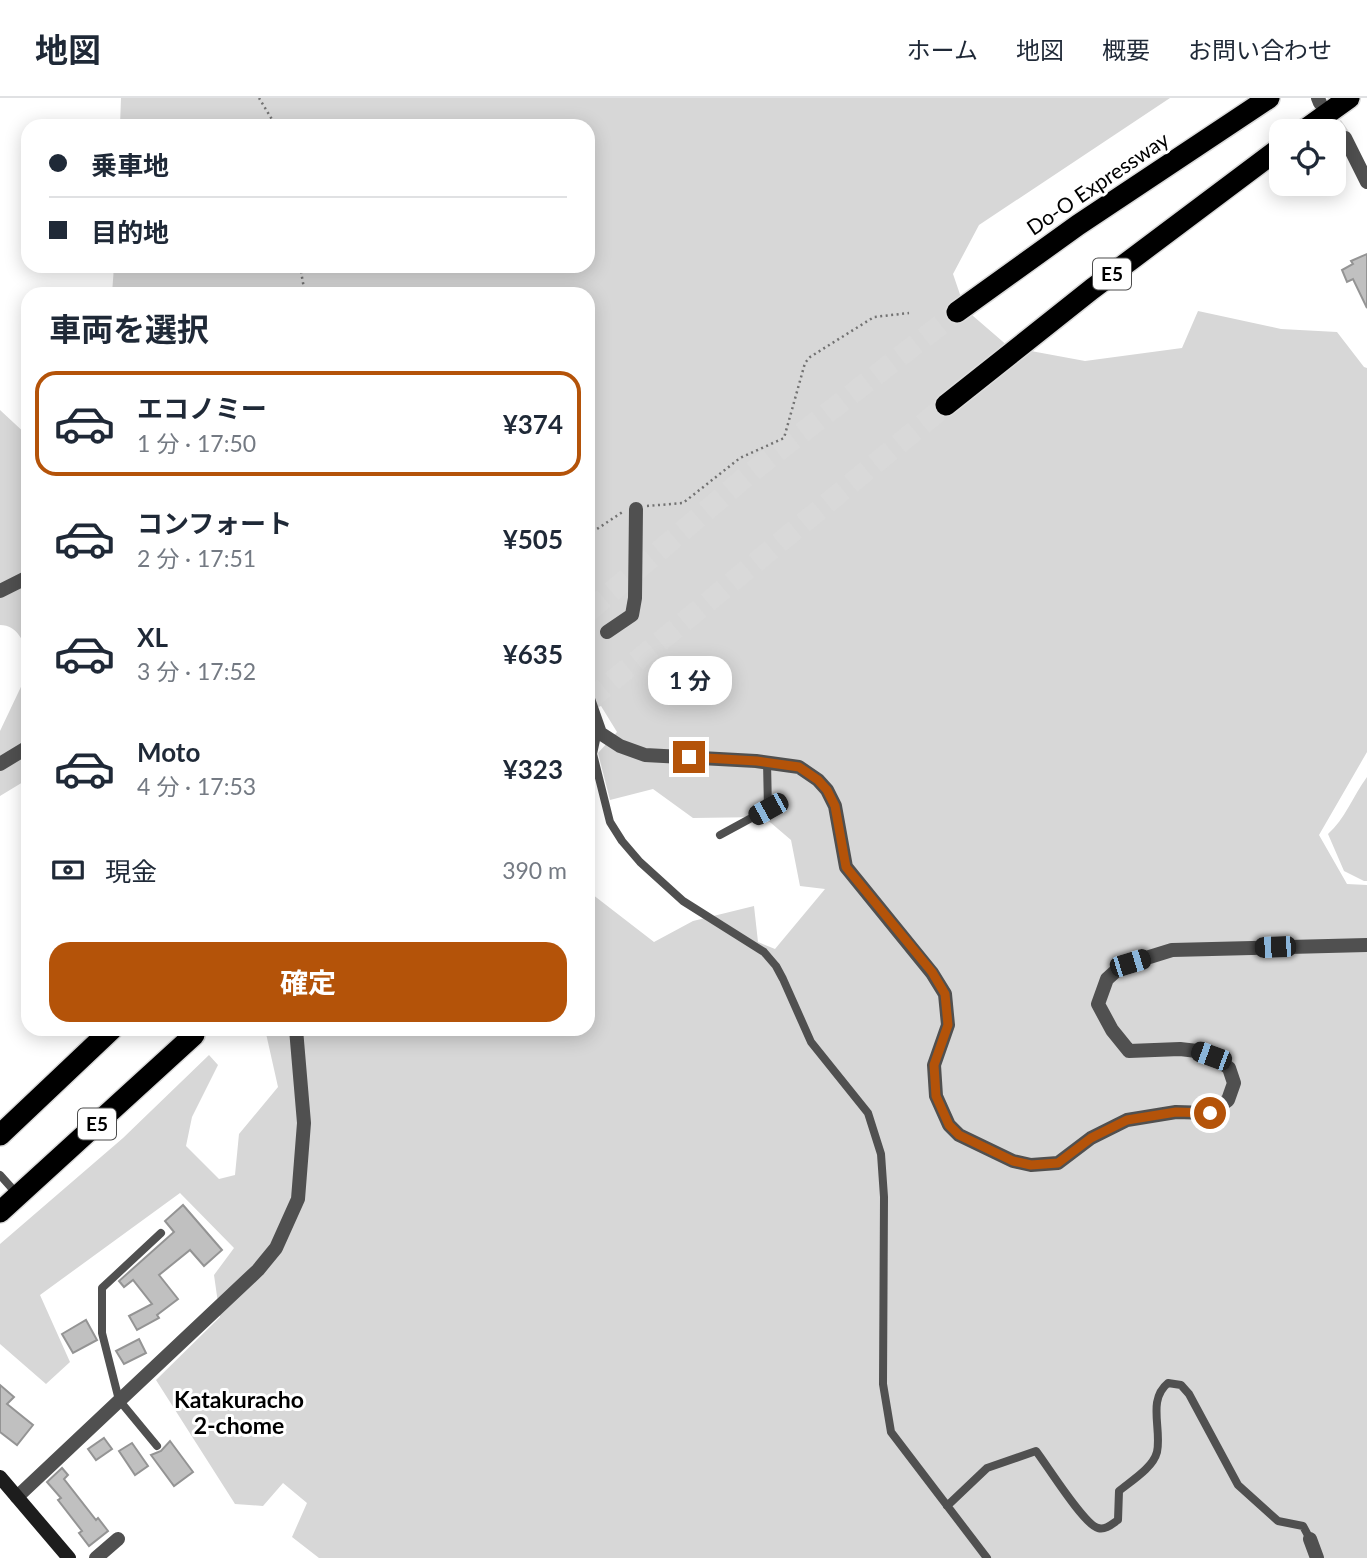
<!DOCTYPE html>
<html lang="ja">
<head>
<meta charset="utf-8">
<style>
  body { margin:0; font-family:Lato,"Noto Sans JP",sans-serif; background:#f2f2f3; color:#1f2937; height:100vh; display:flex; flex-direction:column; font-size:26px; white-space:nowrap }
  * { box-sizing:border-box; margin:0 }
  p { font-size:23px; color:#747a83 }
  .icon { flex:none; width:38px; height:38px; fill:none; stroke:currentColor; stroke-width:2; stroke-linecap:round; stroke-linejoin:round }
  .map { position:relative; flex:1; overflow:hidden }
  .panel { position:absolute; left:21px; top:189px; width:574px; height:749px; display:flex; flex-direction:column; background:#fff; border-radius:21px; box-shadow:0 4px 18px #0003 }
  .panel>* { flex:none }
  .banner { position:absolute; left:21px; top:21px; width:574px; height:154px; border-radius:21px; box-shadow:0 4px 18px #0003; display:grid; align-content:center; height:154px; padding:0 28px; background:#fff }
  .fabs { position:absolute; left:1269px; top:21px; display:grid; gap:14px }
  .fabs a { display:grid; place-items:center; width:77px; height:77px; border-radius:14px; background:#fff; box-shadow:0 4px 18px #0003; font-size:35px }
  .end { position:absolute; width:32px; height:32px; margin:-16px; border:9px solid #b45309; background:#fff; box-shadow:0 0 0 4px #fff }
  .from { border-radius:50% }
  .bubble { position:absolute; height:49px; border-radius:21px; background:#fff; box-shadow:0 4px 18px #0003; font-size:23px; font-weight:700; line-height:49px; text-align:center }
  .car { position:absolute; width:21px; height:42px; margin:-21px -10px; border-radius:9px; box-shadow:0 0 5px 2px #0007; background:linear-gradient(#222 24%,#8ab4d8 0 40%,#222 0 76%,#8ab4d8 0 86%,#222 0) }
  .banner b { display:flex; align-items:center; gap:24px; height:66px; font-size:26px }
  .banner b+b { border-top:2px solid #e0e1e3 }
  .banner i { width:18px; height:18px; background:#1f2937 }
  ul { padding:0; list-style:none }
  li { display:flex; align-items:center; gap:21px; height:105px; margin:0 14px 10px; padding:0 14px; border:4px solid transparent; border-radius:21px }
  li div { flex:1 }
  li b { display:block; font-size:26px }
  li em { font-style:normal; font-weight:700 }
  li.active { border-color:#b45309 }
  li>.icon { width:63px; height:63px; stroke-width:1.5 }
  h2 { padding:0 28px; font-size:32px; line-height:84px }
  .pay { display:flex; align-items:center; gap:18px; height:77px; padding:0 28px; font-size:26px }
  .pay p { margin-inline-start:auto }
  .primary-button { display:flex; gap:14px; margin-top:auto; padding:14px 28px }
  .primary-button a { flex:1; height:80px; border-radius:21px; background:#b45309; color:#fff; font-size:28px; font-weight:700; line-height:80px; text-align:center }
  header { display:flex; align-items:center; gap:42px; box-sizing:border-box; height:98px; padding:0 35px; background:#fff; border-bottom:2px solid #e0e1e3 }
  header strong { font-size:33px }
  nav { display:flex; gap:38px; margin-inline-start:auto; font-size:24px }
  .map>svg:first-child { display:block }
</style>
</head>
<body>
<header>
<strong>地図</strong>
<nav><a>ホーム</a><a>地図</a><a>概要</a><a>お問い合わせ</a></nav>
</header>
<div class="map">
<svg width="1367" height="1460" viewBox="0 0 1367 1460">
  <rect width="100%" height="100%" fill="#fff"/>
  <!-- green -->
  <path fill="#d7d7d7" d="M121,0H1170L979,127L953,176L965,211L1009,249L1085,263L1182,250L1198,213L1281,231L1337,234L1364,269L1367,270V654L1319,737L1347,786L1367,787V1460H319L292,1439L307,1405L283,1385L263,1408L235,1406L156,1282L220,1219L214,1177L234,1150L180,1095L40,1197L70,1264L46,1286L0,1246V1146L123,1040L209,957L218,967L192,1019L186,1048L219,1081L235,1077L239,1036L278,989L265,931H588V793L654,844L693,823L754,808L758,844L775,851L825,791L800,788L791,742L764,719L693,720L653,691L610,702L598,655L617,634L601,608L588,613V196H112L114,168H588V28H120Z
    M0,312L28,338V559C24,544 18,527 0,527Z
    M28,574V681L0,698V633Z
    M1367,679V783H1364L1344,773L1328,736C1345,721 1353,698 1367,679Z"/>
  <!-- building -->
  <path fill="#c0c0c0" stroke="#949494" stroke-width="2" d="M1367,156V210L1353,181L1347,184L1342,172L1353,166L1351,163Z
    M183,1107L222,1152L204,1168L190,1152L159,1177L178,1201L157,1217L159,1220L137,1232L129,1218L152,1206L133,1182L124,1189L119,1183L174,1134L165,1123Z
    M86,1222L97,1242L73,1255L62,1236Z
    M139,1241L146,1255L124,1266L116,1253Z
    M0,1287L14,1299L7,1306L33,1327L17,1347L0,1334Z
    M104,1340L112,1351L96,1362L88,1351Z
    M170,1343L193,1374L174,1388L151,1357L161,1353Z
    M132,1345L148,1368L135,1377L119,1353Z
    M62,1370L68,1377L64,1381L96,1422L98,1420L108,1433L89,1448L79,1435L82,1433L58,1402L61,1400L47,1384Z"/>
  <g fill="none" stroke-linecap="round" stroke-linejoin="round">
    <!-- minor-tunnel -->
    <path stroke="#d9d9d9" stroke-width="14" stroke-dasharray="14 7" stroke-linecap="butt" d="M1323,9L1345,40"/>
    <!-- motorway-tunnel -->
    <path stroke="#d9d9d9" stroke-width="21" stroke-dasharray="21 10" stroke-linecap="butt" d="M588,514L749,376L957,214
      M588,603L946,307"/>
    <defs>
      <path id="motorway" d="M1303,33L1349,0
        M957,214L1078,127L1269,0
        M946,307L1092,191L1281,49
        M0,1037L112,931
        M0,1114L194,937"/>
    </defs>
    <!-- motorway casing -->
    <use href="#motorway" stroke="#dbdbdb" stroke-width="24"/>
    <!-- path -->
    <path stroke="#727272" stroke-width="2.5" stroke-dasharray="2 3.5" stroke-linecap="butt" d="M259,0L276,28
      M300,168L305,196
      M647,408L683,405L740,360L784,340L805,265L810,259L874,219L909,215
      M588,437L624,413"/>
    <!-- service -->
    <path stroke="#505050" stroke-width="8" d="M598,633L593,656L610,724L622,743L640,764L683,803L764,854L776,868L783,881L811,944L868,1015L881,1056L884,1099L883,1286L891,1334L987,1460
      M720,737L768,711L767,664
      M0,1077L17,1096
      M157,1348L119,1302L102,1235V1190L161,1135
      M947,1408L987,1370L1036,1353C1047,1367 1084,1427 1098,1430C1106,1432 1112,1426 1118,1422L1119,1393C1131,1383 1153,1370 1157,1354C1162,1331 1147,1302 1168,1285L1181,1287L1189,1296L1238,1387L1278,1423L1303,1428L1310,1441"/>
    <!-- minor -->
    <path stroke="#505050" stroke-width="14" d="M1318,0L1320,5
      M1345,40L1367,84
      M0,493L28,479
      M607,534L632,517L635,500L636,411
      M588,601L600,635L620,648L645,657L756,663L799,669L818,682L827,692L835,708L846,769L932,875L945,896L948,927L934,967L936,998L949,1027L959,1037L1013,1063L1031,1067L1058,1065L1091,1040L1127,1022L1176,1014L1210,1015L1228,1002L1234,985L1229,970L1211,958L1197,953L1180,951L1129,953L1112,932L1098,906L1107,881L1117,872L1130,865L1172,852L1367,847
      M0,666L28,649
      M17,1399L258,1172L276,1150L298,1101L304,1025L296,931
      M1310,1441L1317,1460
      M96,1460L118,1441"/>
    <!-- secondary -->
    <path stroke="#1d1d1d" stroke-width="14" d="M0,1379L69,1460"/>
    <!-- motorway -->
    <use href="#motorway" stroke="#000" stroke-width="21"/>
  </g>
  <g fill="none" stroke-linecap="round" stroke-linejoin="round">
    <!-- route -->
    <path stroke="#b45309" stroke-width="9" d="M689,659L757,663L799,669L818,682L827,692L835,708L846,769L932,874L945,896L948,927L934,967L936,998L949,1027L959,1037L1013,1063L1031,1067L1058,1065L1091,1040L1127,1022L1176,1014L1210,1015"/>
  </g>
  <g text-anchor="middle" stroke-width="6" stroke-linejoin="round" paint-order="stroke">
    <!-- shield labels -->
    <g fill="#fff" stroke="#4c4c4c" stroke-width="2">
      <rect x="1093" y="160.5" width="38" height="31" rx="5"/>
      <rect x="78" y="1010.5" width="38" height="31" rx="5"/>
    </g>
    <g font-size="19" font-weight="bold" fill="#000">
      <text x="1112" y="183">E5</text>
      <text x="97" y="1033">E5</text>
    </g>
    <!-- street labels -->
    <g font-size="21" fill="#000" stroke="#fff">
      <text transform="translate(1098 86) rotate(-34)" y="7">Do-O Expressway</text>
    </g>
    <!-- neighbourhood labels -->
    <g font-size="23" font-weight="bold" fill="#000" stroke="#fff">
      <text x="239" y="1310">Katakuracho<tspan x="239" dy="26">2-chome</tspan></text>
    </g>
  </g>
</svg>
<div class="fabs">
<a><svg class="icon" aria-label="locate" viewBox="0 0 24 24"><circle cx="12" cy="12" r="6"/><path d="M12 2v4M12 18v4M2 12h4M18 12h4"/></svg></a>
</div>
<i class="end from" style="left:1210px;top:1015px"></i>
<i class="end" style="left:689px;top:659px"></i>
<div class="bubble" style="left:648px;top:558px;width:84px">1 分</div>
<i class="car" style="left:768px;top:711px;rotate:241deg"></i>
<i class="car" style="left:1275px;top:849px;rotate:268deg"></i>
<i class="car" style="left:1130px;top:865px;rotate:73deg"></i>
<i class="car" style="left:1211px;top:958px;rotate:290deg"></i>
<div class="banner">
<b><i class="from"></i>乗車地</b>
<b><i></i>目的地</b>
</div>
<section class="panel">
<h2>車両を選択</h2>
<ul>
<li class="active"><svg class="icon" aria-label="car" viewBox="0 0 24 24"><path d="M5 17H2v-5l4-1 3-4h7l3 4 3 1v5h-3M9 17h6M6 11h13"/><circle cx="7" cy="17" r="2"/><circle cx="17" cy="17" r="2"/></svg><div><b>エコノミー</b><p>1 分 · 17:50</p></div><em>¥374</em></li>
<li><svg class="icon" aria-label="car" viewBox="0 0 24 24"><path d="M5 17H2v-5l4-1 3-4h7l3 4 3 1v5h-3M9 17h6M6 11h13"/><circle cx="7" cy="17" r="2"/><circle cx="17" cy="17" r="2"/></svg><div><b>コンフォート</b><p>2 分 · 17:51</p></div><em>¥505</em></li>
<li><svg class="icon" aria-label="car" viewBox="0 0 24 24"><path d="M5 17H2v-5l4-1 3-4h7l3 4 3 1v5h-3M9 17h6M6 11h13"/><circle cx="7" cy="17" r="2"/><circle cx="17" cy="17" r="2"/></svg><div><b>XL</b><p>3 分 · 17:52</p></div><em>¥635</em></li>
<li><svg class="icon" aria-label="car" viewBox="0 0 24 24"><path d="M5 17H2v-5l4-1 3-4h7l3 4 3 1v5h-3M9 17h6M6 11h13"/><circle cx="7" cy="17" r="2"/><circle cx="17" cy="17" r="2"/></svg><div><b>Moto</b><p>4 分 · 17:53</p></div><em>¥323</em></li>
</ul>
<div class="pay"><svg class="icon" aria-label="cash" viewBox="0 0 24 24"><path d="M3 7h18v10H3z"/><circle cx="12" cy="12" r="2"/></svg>現金<p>390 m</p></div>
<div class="primary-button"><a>確定</a></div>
</section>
</div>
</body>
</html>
